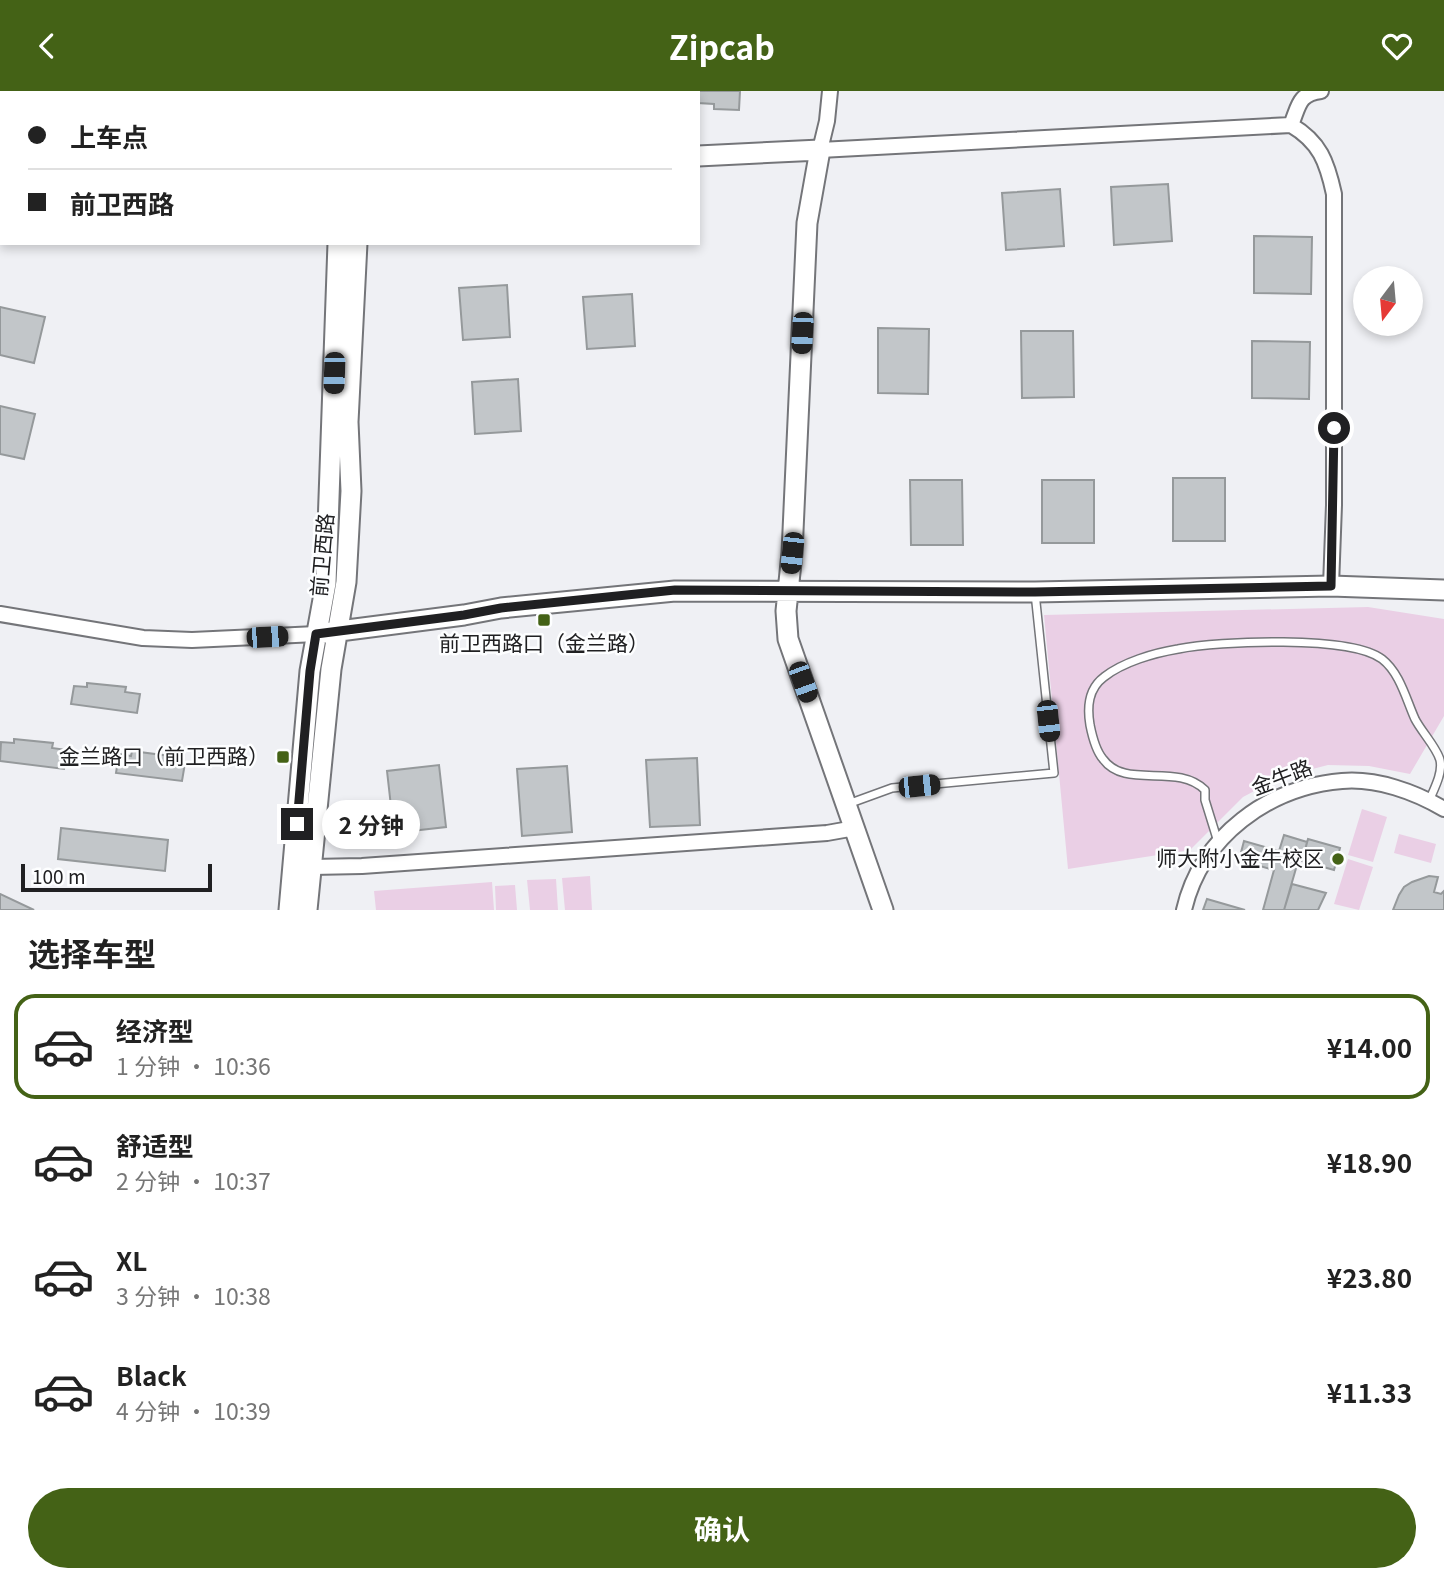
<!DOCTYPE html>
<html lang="zh">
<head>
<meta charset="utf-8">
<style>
  body { margin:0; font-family:Georgia,"Noto Sans SC",serif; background:#f2f2f2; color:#222; height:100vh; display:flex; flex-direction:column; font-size:26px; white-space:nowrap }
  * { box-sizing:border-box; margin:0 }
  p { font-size:23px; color:#767676 }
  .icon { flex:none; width:38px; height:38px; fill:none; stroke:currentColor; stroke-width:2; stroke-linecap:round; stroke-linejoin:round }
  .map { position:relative; height:819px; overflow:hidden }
  .sheet { display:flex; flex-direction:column; background:#fff; flex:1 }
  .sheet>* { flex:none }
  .top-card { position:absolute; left:0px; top:0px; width:700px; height:154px; box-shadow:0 4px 10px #0003; display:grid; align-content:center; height:154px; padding:0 28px; background:#fff }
  .needle { width:46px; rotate:196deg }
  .buttons { position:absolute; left:1353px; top:175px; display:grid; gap:14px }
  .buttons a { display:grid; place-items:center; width:70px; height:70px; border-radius:50%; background:#fff; box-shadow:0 4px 10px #0003; font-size:35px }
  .scale { position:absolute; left:21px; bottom:18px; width:191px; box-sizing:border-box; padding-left:7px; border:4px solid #202022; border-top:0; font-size:19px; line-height:24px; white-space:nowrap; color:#202022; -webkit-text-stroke:5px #fdfeff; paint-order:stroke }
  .end { position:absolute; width:32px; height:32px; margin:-16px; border:9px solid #202022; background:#fff; box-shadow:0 0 0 4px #fff }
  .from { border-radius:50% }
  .bubble { position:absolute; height:49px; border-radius:24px; background:#fff; box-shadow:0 4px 10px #0003; font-size:23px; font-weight:700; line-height:49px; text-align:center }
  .car { position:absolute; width:21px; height:42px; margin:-21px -10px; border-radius:9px; box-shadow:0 0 5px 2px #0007; background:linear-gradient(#222 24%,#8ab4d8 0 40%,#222 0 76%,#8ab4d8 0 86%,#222 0) }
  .top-card b { display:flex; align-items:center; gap:24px; height:66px; font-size:26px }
  .top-card b+b { border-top:2px solid #e0e0e0 }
  .top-card i { width:18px; height:18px; background:#222 }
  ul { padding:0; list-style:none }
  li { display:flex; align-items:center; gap:21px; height:105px; margin:0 14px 10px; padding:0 14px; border:4px solid transparent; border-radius:21px }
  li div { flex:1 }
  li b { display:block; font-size:26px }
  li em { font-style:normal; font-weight:700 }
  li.selected { border-color:#446216 }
  li>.icon { width:63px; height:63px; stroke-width:1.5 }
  h2 { padding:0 28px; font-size:32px; line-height:84px }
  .primary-button { display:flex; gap:14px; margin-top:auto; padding:14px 28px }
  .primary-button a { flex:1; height:80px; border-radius:42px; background:#446216; color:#fff; font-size:28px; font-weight:700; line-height:80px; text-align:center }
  header { display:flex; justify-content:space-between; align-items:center; height:91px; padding:0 28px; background:#446216; color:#fff; font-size:32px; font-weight:700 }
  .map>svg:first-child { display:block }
</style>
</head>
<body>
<header><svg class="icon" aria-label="back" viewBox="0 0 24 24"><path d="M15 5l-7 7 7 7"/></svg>Zipcab<svg class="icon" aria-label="heart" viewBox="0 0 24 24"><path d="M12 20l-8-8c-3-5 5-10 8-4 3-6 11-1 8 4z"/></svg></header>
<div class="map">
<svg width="1444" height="819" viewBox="0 0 1444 819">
  <rect width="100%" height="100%" fill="#eff0f4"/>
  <!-- green -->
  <path fill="#eacfe5" d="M1368,516L1444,528V625L1410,683L1369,675L1328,674L1281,686L1243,706L1190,759L1068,778L1044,524Z
    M1362,718L1387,726L1373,771L1348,764Z
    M1399,743L1436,753L1431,772L1394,762Z
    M1348,768L1373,776L1359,819L1334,813Z
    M590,785L592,819H565L562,787Z
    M556,788L558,819H530L527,789Z
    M492,791L494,819H376L374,800Z
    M515,794L517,819H496L495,795Z"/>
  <!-- building -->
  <path fill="#c2c6c9" stroke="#95999b" stroke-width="2" d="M658,0H740L739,19L714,18V13L698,12V2H658Z
    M1168,93L1172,150L1114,154L1111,96Z
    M1060,98L1064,155L1006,159L1002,102Z
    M1254,145L1312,146L1311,203L1254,202Z
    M507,194L510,246L463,249L459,197Z
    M632,203L635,255L587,258L583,206Z
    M0,216L45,226L34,272L0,264Z
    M878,237L929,238L928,303L878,302Z
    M1021,240H1073L1074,306L1022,307Z
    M1252,250L1310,251L1309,308L1252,307Z
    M518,288L521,340L475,343L472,291Z
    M0,315L35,323L24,368L0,363Z
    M1173,387H1225V450H1173Z
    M910,389H962L963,454H911Z
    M1042,389H1094V452H1042Z
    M87,592L126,596L125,601L140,603L137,622L71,613L74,595L87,596Z
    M14,648L53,652L52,657L67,659L64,678L0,670L1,651L14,652Z
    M132,660L170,665V670L185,672L182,690L116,682L119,663L131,665Z
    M697,667L700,734L650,736L646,669Z
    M439,674L446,736L394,742L387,680Z
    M567,675L572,741L522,745L517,678Z
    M61,737L168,749L165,780L58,768Z
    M1284,744L1307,751L1303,768L1299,767L1284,819H1263L1274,779L1239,769L1244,750L1279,760Z
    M1308,748L1340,757L1334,779L1302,770Z
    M1429,785L1438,786L1434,801L1441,803L1444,800V819H1393L1399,804L1404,796L1412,791Z
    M1292,793L1326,802L1318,819H1284Z
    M0,803L34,819H0Z
    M1207,808L1245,819H1203Z"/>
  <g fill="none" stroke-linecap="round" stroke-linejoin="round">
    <defs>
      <path id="lane" d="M848,713L892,697L1054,682L1035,502
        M1218,751L1205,709V699C1177,671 1125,699 1103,668C1096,660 1092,644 1090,634C1087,616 1088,598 1104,586C1123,571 1154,562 1178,558C1219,550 1350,544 1382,568C1400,582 1406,608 1415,628C1421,640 1437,657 1440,669C1443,682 1434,698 1429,710"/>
      <path id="street" d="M830,0L827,30L820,59L1291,34C1320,51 1327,71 1334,103V414L1331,495
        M1291,34C1299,15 1298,3 1321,0
        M0,101H2
        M0,523L143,547L192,549L316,543
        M312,776L362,775L827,742L855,737
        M1184,819C1201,745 1269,696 1342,690C1377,687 1415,701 1444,718"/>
      <path id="secondary" d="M345,2V0
        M363,2V0
        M698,65L820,59L807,132L792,462L786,520L788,548L883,819
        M316,543L464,524L501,517L675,500L1035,501L1331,495L1444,499
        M289,819L310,580L326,492L338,152
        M307,819L331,578L346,491L351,400L348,331L357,152"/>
    </defs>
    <!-- lane casing -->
    <use href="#lane" stroke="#747579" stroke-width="10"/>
    <!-- street casing -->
    <use href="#street" stroke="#747579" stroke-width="18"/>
    <!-- secondary casing -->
    <use href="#secondary" stroke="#747579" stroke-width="23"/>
    <!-- lane -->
    <use href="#lane" stroke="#fff" stroke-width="7"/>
    <!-- street -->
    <use href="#street" stroke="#fff" stroke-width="14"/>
    <!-- secondary -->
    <use href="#secondary" stroke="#fff" stroke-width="19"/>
  </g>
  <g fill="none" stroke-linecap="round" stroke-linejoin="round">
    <!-- route -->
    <path stroke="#202022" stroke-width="9" d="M297,733L310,580L316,543L464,524L501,517L675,499L1035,501L1331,495L1334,337"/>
  </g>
  <!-- markers -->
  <g fill="#446216" stroke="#fdfeff" stroke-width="2.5">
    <rect x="537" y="522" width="14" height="14" rx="3.5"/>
    <rect x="276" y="659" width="14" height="14" rx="3.5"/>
    <circle cx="1338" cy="768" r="7"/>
  </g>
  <g text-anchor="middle" stroke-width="5" stroke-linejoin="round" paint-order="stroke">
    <!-- street labels -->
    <g font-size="21" fill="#202022" stroke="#fdfeff">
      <text transform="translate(323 464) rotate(-85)" y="7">前卫西路</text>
      <text transform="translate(1282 687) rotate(-21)" y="7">金牛路</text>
    </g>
    <!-- poi labels -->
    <g font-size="21" fill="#202022" stroke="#fdfeff" text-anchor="end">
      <text x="544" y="560" text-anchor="middle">前卫西路口（金兰路）</text>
      <text x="269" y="673">金兰路口（前卫西路）</text>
      <text x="1324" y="775">师大附小金牛校区</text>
    </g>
  </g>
</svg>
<div class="buttons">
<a><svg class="needle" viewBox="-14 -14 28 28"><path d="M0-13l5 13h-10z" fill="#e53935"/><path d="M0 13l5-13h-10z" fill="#767676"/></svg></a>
</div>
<div class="scale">100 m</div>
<i class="end from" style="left:1334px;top:337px"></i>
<i class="end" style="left:297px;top:733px"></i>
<div class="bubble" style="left:322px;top:709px;width:98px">2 分钟</div>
<i class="car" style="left:802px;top:242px;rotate:183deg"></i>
<i class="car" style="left:334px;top:282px;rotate:182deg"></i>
<i class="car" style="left:792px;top:462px;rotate:186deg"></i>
<i class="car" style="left:267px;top:546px;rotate:87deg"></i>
<i class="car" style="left:803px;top:591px;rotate:160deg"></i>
<i class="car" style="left:1048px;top:630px;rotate:174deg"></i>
<i class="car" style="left:919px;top:695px;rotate:84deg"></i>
<div class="top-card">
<b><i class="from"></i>上车点</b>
<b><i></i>前卫西路</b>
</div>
</div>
<section class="sheet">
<h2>选择车型</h2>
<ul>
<li class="selected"><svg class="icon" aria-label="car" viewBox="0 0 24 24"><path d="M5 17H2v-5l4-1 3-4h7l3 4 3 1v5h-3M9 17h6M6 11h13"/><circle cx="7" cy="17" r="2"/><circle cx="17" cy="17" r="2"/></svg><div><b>经济型</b><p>1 分钟 · 10:36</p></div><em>¥14.00</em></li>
<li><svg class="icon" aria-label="car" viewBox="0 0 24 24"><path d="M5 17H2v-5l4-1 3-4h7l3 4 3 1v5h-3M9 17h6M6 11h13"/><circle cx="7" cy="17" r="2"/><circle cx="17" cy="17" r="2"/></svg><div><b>舒适型</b><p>2 分钟 · 10:37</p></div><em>¥18.90</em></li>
<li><svg class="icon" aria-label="car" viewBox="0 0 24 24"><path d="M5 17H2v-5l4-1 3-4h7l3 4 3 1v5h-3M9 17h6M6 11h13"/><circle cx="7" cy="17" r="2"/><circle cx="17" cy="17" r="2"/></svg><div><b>XL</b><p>3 分钟 · 10:38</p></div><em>¥23.80</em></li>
<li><svg class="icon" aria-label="car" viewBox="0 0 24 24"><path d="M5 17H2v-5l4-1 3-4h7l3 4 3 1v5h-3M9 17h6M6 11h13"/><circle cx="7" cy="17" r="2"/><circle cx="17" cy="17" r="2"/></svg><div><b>Black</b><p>4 分钟 · 10:39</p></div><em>¥11.33</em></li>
</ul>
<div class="primary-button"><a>确认</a></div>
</section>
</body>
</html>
